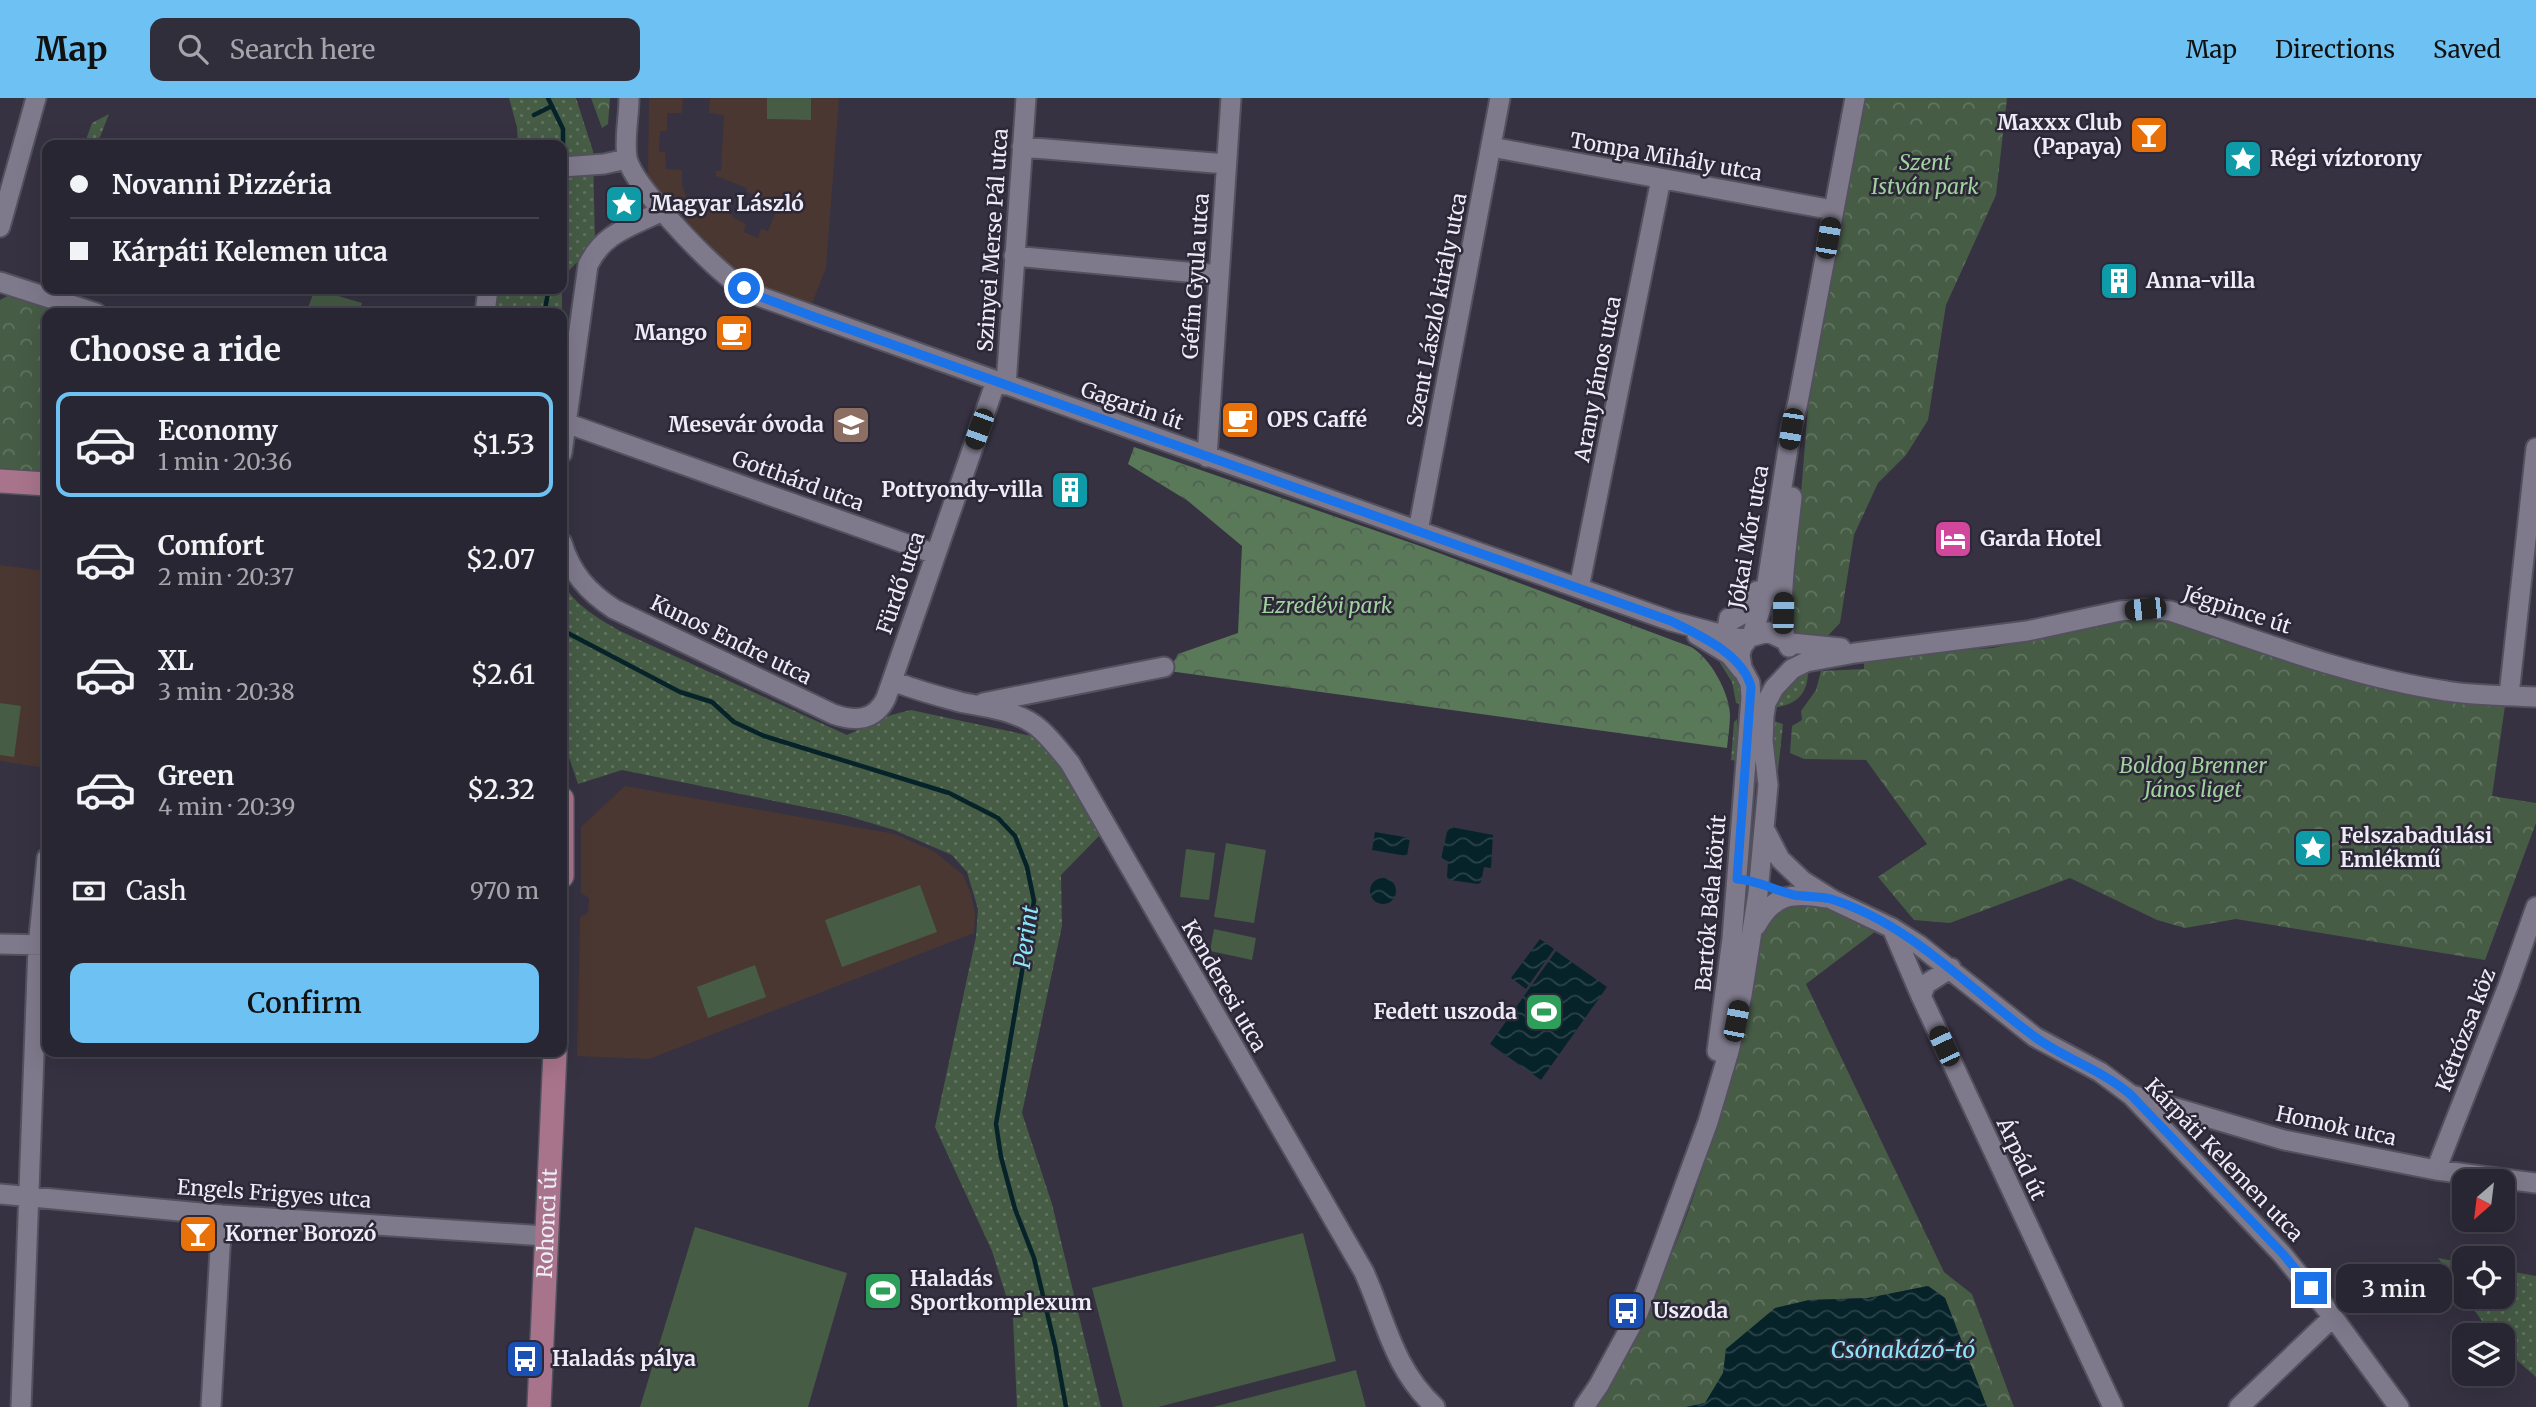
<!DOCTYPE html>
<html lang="en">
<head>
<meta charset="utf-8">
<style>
  body { margin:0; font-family:Merriweather,serif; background:#302e3a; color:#f1f3f6; height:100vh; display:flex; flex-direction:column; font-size:26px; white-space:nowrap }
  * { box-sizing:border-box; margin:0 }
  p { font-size:23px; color:#a5a5ac }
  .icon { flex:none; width:38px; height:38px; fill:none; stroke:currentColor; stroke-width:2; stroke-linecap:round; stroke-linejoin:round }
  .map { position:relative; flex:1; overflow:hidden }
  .panel { position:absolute; left:42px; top:210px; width:525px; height:749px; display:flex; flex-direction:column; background:#282632; border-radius:14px; box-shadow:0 7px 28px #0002,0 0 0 2px #44434d }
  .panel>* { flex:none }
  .banner { position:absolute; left:42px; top:42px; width:525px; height:154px; border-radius:14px; box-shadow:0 7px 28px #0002,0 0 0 2px #44434d; display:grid; align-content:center; height:154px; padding:0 28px; background:#282632 }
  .needle { width:46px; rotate:208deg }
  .buttons { position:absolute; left:2452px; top:1071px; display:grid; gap:14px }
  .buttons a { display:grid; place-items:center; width:63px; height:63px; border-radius:14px; background:#282632; box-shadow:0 7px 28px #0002,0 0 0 2px #44434d; font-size:35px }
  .end { position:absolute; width:32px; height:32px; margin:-16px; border:9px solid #1a73e8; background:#fff; box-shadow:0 0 0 4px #fff }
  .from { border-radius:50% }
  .bubble { position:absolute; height:49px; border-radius:14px; background:#282632; box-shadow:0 7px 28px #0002,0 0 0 2px #44434d; font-size:23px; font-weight:600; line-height:49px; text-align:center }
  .car { position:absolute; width:21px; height:42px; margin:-21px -10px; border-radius:9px; box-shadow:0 0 5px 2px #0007; background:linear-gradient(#222 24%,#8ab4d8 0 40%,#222 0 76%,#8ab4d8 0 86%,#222 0) }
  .banner b { display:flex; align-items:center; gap:24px; height:66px; font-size:26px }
  .banner b+b { border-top:2px solid #44434d }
  .banner i { width:18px; height:18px; background:#f1f3f6 }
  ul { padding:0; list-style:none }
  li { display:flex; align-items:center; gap:21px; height:105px; margin:0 14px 10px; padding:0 14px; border:4px solid transparent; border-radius:14px }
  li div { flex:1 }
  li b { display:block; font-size:26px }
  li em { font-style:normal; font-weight:600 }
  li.current { border-color:#6ec2f3 }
  li>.icon { width:63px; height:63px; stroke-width:1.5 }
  h2 { padding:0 28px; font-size:32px; line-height:84px }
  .pay { display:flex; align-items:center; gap:18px; height:77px; padding:0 28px; font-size:26px }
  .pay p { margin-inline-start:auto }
  .button { display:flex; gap:14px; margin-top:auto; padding:14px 28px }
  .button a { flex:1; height:80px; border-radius:14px; background:#6ec2f3; color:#111; font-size:28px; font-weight:600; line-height:80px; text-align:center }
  header { display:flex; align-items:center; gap:42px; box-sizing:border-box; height:98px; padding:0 35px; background:#6ec2f3; color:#111 }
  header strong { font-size:33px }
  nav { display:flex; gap:38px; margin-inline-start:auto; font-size:24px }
  .search { width:490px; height:63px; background:#302e3a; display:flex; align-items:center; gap:18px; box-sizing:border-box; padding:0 24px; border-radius:14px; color:#a5a5ac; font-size:26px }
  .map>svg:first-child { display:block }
</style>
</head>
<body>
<header>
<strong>Map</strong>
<div class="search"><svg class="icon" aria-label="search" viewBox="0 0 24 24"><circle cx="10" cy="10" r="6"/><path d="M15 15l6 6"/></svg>Search here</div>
<nav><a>Map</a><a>Directions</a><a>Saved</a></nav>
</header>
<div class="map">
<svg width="2536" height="1309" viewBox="0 0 2536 1309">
  <defs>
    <pattern id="grass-dots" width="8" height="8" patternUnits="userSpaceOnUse" patternTransform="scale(1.75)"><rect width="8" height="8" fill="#465c45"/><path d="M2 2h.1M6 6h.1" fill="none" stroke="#617460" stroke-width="1.8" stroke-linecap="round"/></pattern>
    <pattern id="forest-crowns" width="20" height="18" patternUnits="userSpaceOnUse" patternTransform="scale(1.75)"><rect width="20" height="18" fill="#5a7959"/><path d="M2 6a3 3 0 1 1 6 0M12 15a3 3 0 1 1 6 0" fill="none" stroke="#506052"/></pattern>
    <pattern id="park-crowns" width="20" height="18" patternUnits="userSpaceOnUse" patternTransform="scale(1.75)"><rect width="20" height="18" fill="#465c45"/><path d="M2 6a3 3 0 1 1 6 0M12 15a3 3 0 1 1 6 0" fill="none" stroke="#617460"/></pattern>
    <pattern id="water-waves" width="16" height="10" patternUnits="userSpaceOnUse" patternTransform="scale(1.75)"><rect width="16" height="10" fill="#06232a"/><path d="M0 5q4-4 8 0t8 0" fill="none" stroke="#2b434a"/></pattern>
  </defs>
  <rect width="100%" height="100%" fill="#363242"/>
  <!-- education -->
  <path fill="#4b3731" d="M649,0H683L682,15H667V33H660L659,54H665L666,71L682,72V87L686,98L695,105L733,117L732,119L746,126L744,134L758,140L761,131L768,133L779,106L747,94V90L716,78V73H721L724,17L709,15L710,0H767V21L811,22V0H839L826,170L811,208L754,187L732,171L656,90L648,76Z
    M0,467L47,473V653L45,670L0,663Z
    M625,688L895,736L935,754L963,777L971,796L975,816L974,835L649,961L577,958L580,820L588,814L589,800L581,795V729Z"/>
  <!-- grass -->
  <path fill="url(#grass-dots)" d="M509,0H576L593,53L595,145L562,180V215H490L494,191H562V47H518L517,29Z
    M109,16L100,39L84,47L92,25Z
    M562,484C575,507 597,520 620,533L847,637L891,617L911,612L1036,639L1067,673L1101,736L1061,777L1062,828L1022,1015L1052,1106L1101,1309H1017L1013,1220L992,1153L935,1029L976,839L978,811L967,774L952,757L894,732L844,717L622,672L578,686L562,639Z
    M1721,557L1743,584L1744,607L1736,605L1732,584L1720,565Z
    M1808,570C1809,597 1796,608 1770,610L1774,600Z
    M1737,621L1738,663L1731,662L1734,624Z
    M1770,622L1783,626L1774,711Z
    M2438,1160L2464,1165V1197Z
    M2503,1172L2536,1178V1279L2503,1250L2502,1237H2492L2465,1199H2502Z"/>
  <!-- forest -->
  <path fill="url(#forest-crowns)" d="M1134,349L1423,449L1691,549C1710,559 1730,596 1730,617C1730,628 1728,639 1727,650L1169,573L1178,556L1238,535L1242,448L1188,403L1128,366Z"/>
  <!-- park -->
  <path fill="url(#park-crowns)" d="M591,0H610L608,26L602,30Z
    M1865,0H2007L1996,97L1946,207L1928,322L1906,357L1878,385L1854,437L1840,525L1819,547L1794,543L1791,519L1809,297Z
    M9,197L72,215H47V376L0,370V202Z
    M2144,518L2176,522L2417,593L2505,608L2492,698L2536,705V725L2485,862L2236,821L2185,830L2157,822L2070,780L1950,825L1914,822L1878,779L1927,746L1866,662L1804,661L1790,655L1792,628L1802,622L1801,613L1816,592L1821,573L1864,571V563L1921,555L1993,550L2119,520Z
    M1785,805L1831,809L1876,833L1806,886L1944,1174L1972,1196L2014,1309H1987L1945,1200L1928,1188L1868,1200L1809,1202L1726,1251L1724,1275L1705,1305L1686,1309H1591C1614,1267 1640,1226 1660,1182C1711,1074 1733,955 1759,839L1764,825Z"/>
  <!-- pitch -->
  <path fill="#465c45" d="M767,0H811V22L767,21Z
    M315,191L362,205L359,215H306Z
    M0,605L21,608L14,659L0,657Z
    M1226,745L1266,752L1254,825L1214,819Z
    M1186,751L1215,755L1209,802L1180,799Z
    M920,787L937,834L842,869L825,822Z
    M1214,831L1256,840L1252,862L1210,853Z
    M755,867L766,899L708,920L697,889Z
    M695,1129L847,1175L808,1309H640Z
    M1303,1135L1336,1263L1158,1309H1123L1092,1190Z
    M1356,1272L1366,1309H1213Z"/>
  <!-- water -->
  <path fill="url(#water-waves)" d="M1451,729L1493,737L1491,770L1484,769L1481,784L1478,786L1450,782L1447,779L1448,763L1441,761L1447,734Z
    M1375,734L1410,740L1407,758L1372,752Z
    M1370 793a13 13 0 1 1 26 0a13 13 0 1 1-26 0Z
    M1540,841L1554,851L1526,891L1511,880Z
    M1556,853L1607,889L1541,982L1490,946Z
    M1928,1188L1945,1200L1987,1309H1686L1705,1305L1723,1275L1726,1251L1775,1210L1809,1202L1868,1200Z"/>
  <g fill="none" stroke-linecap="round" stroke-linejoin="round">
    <!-- stream -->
    <path stroke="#06232a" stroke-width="4.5" d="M548,0L563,31V49
      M534,17L552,8
      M562,112V87
      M544,215L549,191
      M562,532L680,594L712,604L734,624L764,638L949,695L998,720L1015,738L1027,769L1034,803L996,1026L1001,1059L1015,1111L1034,1160L1055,1248L1066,1309"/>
    <defs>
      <path id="minor" d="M629,0C629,19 624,41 627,60C633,88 705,160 728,179C738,187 750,193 761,199L1671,523L1731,539L1743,541L1768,534L1791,545L1841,550
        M1022,49L1226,66
        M1491,49L1833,112
        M562,69L604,66L627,61
        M0,129L36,0
        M1014,158L1219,177
        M0,184L96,215
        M485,215L488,191
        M1006,287L1026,0
        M566,325L935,456
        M562,355L588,167C604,134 631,129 662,113
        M1207,359L1231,0
        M1418,433L1500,0
        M562,445C571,475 588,494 614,511L833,616C855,624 875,623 886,600L996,283
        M1579,490L1661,81
        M1727,530L1729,520L1734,521L1743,516L1745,509L1754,511L1757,493
        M1697,537L1730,557L1742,572
        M1789,549C1774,524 1789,432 1792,399
        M892,583C914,591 937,598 960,604C987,610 1019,612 1041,632C1052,642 1061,654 1070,665L1364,1174C1386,1223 1393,1270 1435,1309
        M2509,597L2536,350
        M983,605L1164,569
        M1766,734L1780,761L1803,783L1833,802L1892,830L1919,847L2035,939L2100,974L2131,997L2282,1156L2333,1219L2399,1309
        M1756,828C1773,797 1791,794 1825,800
        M1892,830L1921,898L2113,1309
        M0,846L47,847
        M1921,898L1926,886L1951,870
        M1717,953L1732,841L1751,600L1750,585L1742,570L1740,557L1742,549L1753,534L1765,498L1791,331L1798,304L1855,0
        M2132,997L2284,1042L2436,1072L2536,1085
        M2436,1072L2508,888L2536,809
        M0,1096L222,1117L545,1138
        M21,1309L38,848L47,760
        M211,1309L222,1117
        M1584,1309L1599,1287L1638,1215L1708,1024L1729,953L1742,897L1758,795L1768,687L1763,643L1764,618L1766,605L1774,590L1792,571L1806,564L1855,555L2027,533L2120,513L2145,511L2170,513C2260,543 2351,579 2446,593C2475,598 2506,597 2536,599
        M2239,1309L2333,1219"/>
      <g id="major">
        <path d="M0,383L47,386"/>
        <path d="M562,701V778"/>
        <path id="s1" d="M539,1309L555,954"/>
      </g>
    </defs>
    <!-- minor casing -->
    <use href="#minor" stroke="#53515e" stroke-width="23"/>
    <!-- major casing -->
    <use href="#major" stroke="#53515e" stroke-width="26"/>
    <!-- minor -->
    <use href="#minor" stroke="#7e7a8c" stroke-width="19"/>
    <!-- major -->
    <use href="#major" stroke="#a8748b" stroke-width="23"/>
  </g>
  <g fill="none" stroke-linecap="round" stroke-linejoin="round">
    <!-- route -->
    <path stroke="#1a73e8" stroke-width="9" d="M744,190L761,199L812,218L1671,523C1699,537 1743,556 1751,589L1737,781C1757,782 1774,792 1794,797C1806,799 1819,798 1831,801C1911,826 1969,891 2035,939C2065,961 2102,972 2131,997L2283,1156L2311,1190"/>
  </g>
  <!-- icons -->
  <defs>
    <symbol id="bar-square" viewBox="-11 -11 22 22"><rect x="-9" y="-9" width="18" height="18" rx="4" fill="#e8710a" stroke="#2c2837"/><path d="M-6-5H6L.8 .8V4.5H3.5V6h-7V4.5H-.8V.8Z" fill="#fff"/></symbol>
    <symbol id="sight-square" viewBox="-11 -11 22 22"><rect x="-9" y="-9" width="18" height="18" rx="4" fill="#0f9aa8" stroke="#2c2837"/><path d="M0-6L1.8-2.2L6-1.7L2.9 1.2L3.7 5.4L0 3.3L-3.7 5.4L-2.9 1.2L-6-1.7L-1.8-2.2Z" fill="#fff"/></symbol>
    <symbol id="building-square" viewBox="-11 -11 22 22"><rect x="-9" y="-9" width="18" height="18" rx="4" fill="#0f9aa8" stroke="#2c2837"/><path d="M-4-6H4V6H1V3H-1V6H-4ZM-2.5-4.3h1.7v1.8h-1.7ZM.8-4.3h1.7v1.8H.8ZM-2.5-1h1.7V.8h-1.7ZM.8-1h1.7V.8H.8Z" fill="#fff"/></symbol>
    <symbol id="cafe-square" viewBox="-11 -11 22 22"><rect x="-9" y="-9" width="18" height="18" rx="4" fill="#e8710a" stroke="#2c2837"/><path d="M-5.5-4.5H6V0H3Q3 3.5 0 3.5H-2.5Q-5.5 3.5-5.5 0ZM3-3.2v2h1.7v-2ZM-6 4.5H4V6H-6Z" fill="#fff"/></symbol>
    <symbol id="school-square" viewBox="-11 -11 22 22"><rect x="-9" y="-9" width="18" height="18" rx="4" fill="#8d6e63" stroke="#2c2837"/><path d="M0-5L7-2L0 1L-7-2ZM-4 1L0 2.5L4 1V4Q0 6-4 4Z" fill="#fff"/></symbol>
    <symbol id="hotel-square" viewBox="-11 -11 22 22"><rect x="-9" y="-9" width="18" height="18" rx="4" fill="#d1479c" stroke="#2c2837"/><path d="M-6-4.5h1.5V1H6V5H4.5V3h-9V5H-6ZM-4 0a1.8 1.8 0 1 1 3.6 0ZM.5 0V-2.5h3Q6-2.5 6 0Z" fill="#fff"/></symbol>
    <symbol id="stadium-square" viewBox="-11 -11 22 22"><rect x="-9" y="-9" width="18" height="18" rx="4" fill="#2e9e5b" stroke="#2c2837"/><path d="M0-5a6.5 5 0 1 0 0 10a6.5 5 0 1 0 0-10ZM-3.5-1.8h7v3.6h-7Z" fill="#fff"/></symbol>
    <symbol id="bus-square" viewBox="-11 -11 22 22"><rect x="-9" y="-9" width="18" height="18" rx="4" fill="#1a4fb4" stroke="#2c2837"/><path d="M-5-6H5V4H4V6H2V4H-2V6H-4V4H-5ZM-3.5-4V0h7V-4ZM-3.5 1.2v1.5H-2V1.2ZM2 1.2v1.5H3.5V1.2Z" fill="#fff"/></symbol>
  </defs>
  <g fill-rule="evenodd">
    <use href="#bar-square" x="2127" y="15" width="44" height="44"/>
    <use href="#sight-square" x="2221" y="39" width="44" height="44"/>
    <use href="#sight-square" x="602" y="84" width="44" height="44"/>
    <use href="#building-square" x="2097" y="161" width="44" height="44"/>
    <use href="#cafe-square" x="712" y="213" width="44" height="44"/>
    <use href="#cafe-square" x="1218" y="300" width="44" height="44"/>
    <use href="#school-square" x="829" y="305" width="44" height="44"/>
    <use href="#building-square" x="1048" y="370" width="44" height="44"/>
    <use href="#hotel-square" x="1931" y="419" width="44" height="44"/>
    <use href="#sight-square" x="2291" y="728" width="44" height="44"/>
    <use href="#stadium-square" x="1522" y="892" width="44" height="44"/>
    <use href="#bar-square" x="176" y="1114" width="44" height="44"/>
    <use href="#stadium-square" x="861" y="1171" width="44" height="44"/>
    <use href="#bus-square" x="1604" y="1191" width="44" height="44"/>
    <use href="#bus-square" x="503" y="1239" width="44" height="44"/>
  </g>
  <g text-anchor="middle" stroke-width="5" stroke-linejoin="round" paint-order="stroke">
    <!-- poi labels -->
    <g font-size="21" font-weight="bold" fill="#eeecf6" stroke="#2c2837" text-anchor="start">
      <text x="2122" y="32" text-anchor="end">Maxxx Club<tspan x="2122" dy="24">(Papaya)</tspan></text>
      <text x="2270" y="68">Régi víztorony</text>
      <text x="651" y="113">Magyar László</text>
      <text x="2146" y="190">Anna-villa</text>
      <text x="707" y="242" text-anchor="end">Mango</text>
      <text x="1267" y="329">OPS Caffé</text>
      <text x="824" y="334" text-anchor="end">Mesevár óvoda</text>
      <text x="1043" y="399" text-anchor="end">Pottyondy-villa</text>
      <text x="1980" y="448">Garda Hotel</text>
      <text x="2340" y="745">Felszabadulási<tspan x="2340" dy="24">Emlékmű</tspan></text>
      <text x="1517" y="921" text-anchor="end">Fedett uszoda</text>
      <text x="225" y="1143">Korner Borozó</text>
      <text x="910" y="1188">Haladás<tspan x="910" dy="24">Sportkomplexum</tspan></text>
      <text x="1653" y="1220">Uszoda</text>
      <text x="552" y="1268">Haladás pálya</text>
    </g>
    <!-- street labels -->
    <g font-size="21" fill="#eeecf6" stroke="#2c2837">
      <text transform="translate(1666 59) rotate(10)" y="7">Tompa Mihály utca</text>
      <text transform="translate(993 142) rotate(-86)" y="7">Szinyei Merse Pál utca</text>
      <text transform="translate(1196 178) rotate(-86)" y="7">Géfin Gyula utca</text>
      <text transform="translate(1437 212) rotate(-79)" y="7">Szent László király utca</text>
      <text transform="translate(1598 281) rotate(-79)" y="7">Arany János utca</text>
      <text transform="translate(1132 308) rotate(19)" y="7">Gagarin út</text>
      <text transform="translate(798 383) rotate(20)" y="7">Gotthárd utca</text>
      <text transform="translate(1749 439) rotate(-80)" y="7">Jókai Mór utca</text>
      <text transform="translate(901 485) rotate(-71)" y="7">Fürdő utca</text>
      <text transform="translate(2237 512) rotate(18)" y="7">Jégpince út</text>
      <text transform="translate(731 542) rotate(26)" y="7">Kunos Endre utca</text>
      <text transform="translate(1711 805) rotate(-85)" y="7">Bartók Béla körút</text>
      <text transform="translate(1224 888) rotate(60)" y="7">Kenderesi utca</text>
      <text transform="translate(2466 932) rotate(-69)" y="7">Kétrózsa köz</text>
      <text transform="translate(2336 1028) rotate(12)" y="7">Homok utca</text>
      <text transform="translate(2021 1061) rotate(65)" y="7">Árpád út</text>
      <text transform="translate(2224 1062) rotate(46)" y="7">Kárpáti Kelemen utca</text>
      <text transform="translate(274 1096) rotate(4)" y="7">Engels Frigyes utca</text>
      <text dy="7" stroke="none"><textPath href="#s1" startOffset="184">Rohonci út</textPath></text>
    </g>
    <!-- park labels -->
    <g font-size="21" font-style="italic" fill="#a0d39e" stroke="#2c2837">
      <text x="1925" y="72">Szent<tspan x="1925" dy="24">István park</tspan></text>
      <text x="1327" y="515">Ezredévi park</text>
      <text x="2193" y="675">Boldog Brenner<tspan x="2193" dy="24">János liget</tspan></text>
    </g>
    <!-- water labels -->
    <g font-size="23" font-style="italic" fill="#8be5fa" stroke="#2c2837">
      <text transform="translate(1026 839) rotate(-82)" y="8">Perint</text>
      <text x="1903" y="1260">Csónakázó-tó</text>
    </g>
  </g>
</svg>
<div class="buttons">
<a><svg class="needle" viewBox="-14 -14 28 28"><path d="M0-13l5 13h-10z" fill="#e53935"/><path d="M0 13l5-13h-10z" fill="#a5a5ac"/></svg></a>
<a><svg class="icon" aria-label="locate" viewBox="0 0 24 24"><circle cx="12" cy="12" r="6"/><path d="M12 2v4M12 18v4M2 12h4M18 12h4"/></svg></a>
<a><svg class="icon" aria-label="layers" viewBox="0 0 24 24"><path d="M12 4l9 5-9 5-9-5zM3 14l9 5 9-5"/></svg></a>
</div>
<i class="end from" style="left:744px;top:190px"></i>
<i class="end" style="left:2311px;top:1190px"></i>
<div class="bubble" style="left:2336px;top:1166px;width:116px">3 min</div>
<i class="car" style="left:1828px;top:140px;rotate:10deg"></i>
<i class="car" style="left:979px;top:331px;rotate:200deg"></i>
<i class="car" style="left:1791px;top:331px;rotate:189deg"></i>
<i class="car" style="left:2145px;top:511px;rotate:264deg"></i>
<i class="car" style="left:1783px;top:515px;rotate:1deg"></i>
<i class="car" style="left:1736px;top:923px;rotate:11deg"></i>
<i class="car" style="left:1944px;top:948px;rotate:335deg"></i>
<div class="banner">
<b><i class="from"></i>Novanni Pizzéria</b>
<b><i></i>Kárpáti Kelemen utca</b>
</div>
<section class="panel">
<h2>Choose a ride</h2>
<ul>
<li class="current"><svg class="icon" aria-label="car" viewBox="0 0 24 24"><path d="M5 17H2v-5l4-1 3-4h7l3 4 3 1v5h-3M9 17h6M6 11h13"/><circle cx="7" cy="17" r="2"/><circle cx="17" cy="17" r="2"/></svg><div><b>Economy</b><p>1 min · 20:36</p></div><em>$1.53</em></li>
<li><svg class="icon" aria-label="car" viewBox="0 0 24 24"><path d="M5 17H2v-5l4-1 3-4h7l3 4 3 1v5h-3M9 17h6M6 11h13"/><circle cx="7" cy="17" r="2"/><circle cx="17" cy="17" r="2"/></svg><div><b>Comfort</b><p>2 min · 20:37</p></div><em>$2.07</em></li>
<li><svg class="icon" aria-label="car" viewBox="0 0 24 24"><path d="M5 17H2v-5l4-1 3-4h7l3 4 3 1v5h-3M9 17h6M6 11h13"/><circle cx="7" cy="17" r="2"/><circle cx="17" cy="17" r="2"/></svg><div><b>XL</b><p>3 min · 20:38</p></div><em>$2.61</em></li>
<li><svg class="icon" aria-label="car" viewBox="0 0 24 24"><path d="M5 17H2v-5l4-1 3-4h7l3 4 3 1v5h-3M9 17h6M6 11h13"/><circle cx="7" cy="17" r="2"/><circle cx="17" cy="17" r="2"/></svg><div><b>Green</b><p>4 min · 20:39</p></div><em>$2.32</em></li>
</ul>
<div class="pay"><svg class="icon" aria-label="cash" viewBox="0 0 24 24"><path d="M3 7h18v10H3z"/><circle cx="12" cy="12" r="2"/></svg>Cash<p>970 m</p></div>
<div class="button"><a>Confirm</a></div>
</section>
</div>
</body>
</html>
